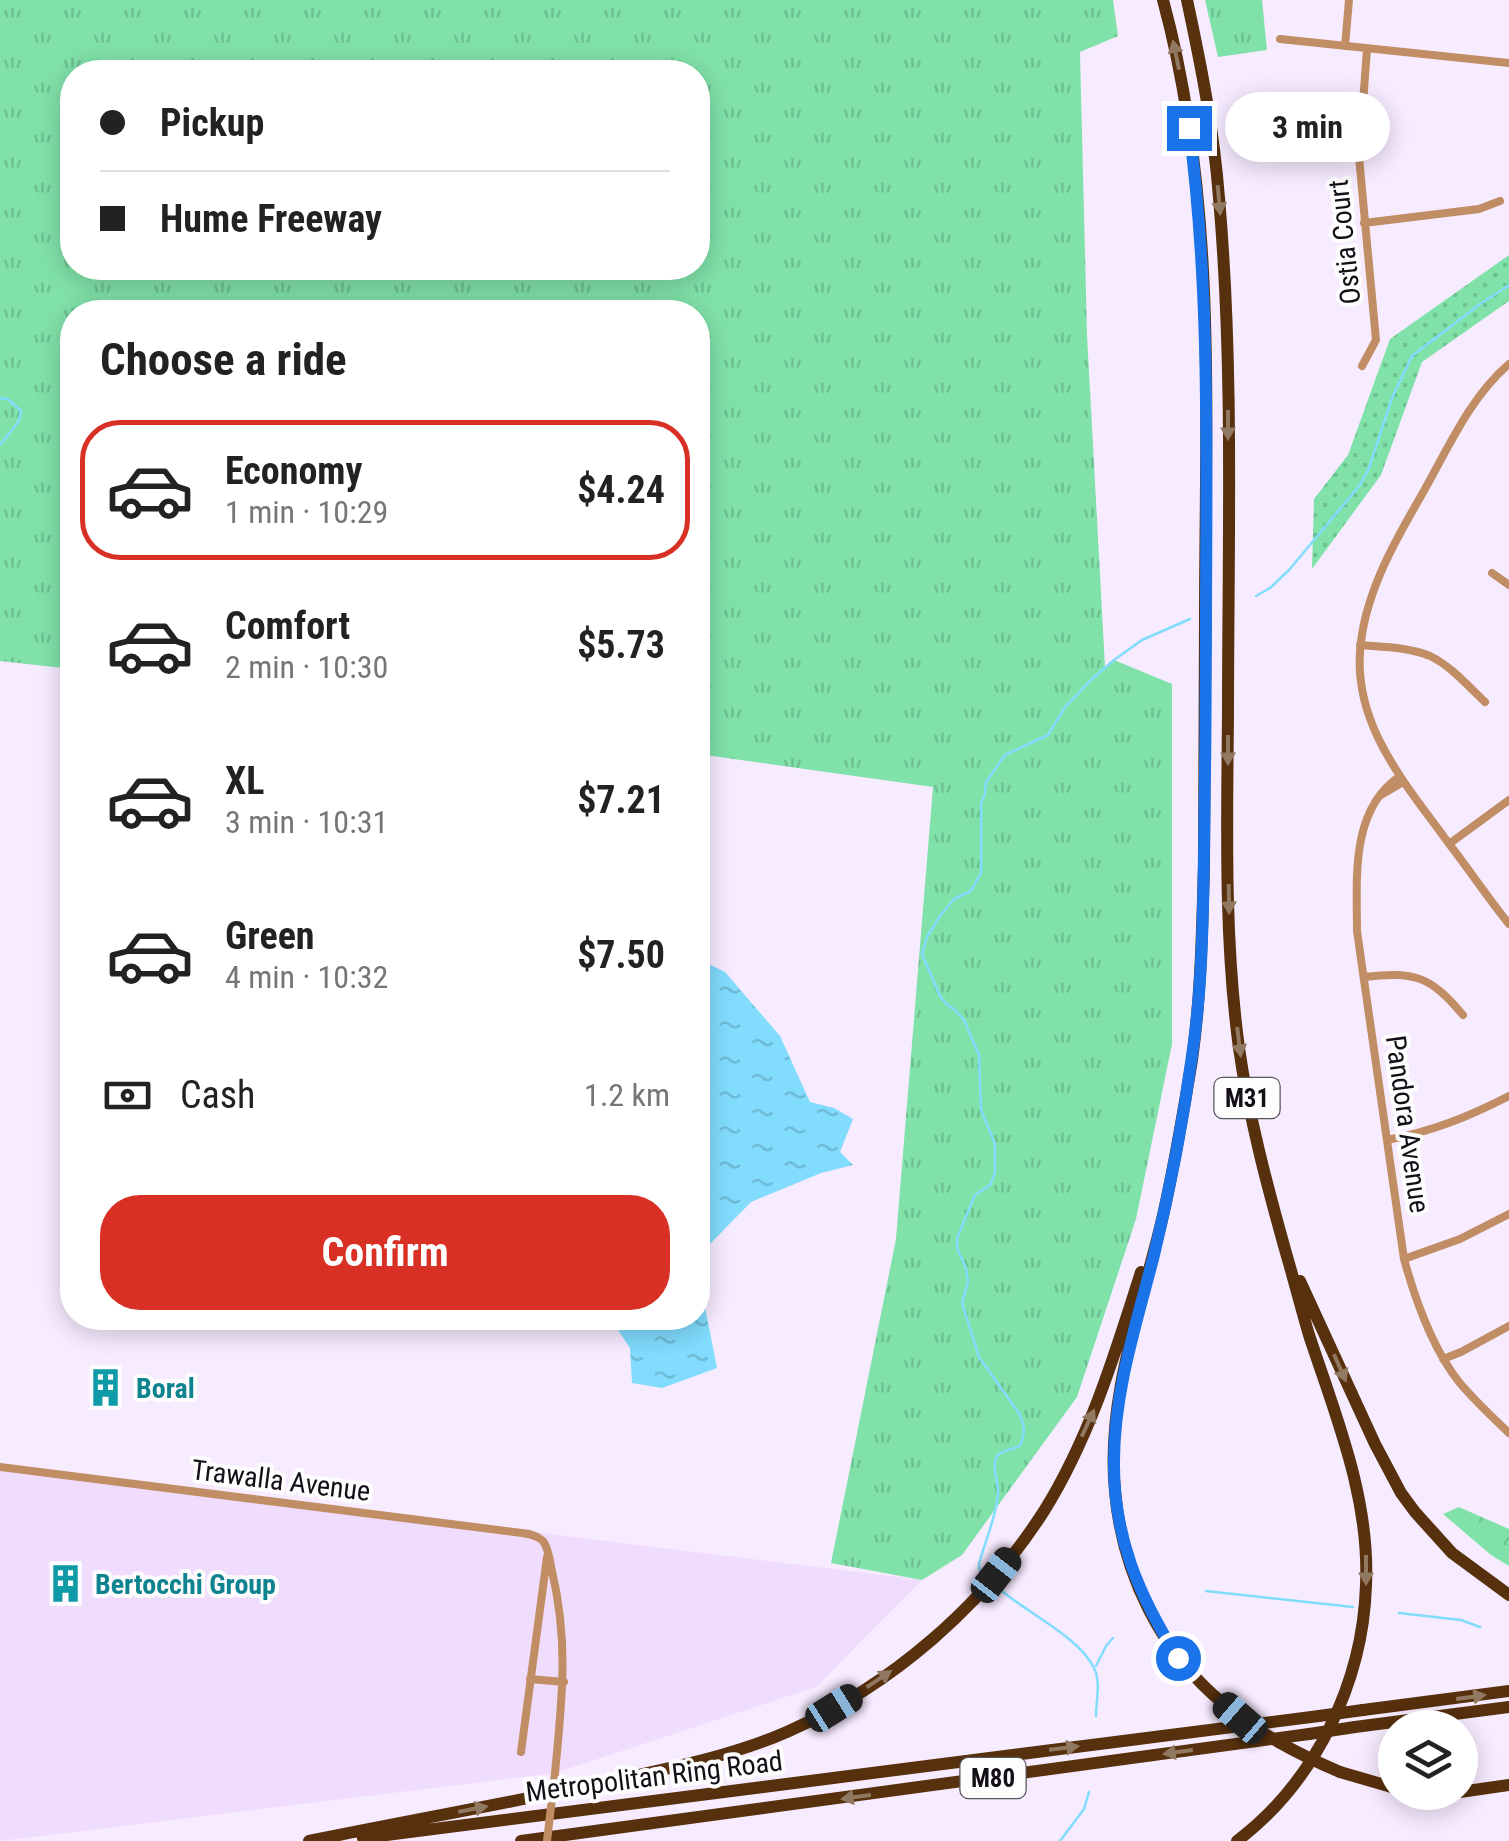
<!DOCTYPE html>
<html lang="en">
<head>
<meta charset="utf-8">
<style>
  body { margin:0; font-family:"Roboto Condensed",sans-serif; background:#f6f6f6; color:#222; height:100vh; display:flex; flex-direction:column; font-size:38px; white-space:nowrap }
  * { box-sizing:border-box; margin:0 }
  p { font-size:32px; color:#767676 }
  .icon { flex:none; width:55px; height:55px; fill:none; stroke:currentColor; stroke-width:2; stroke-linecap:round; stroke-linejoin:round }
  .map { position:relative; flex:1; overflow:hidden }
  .details { position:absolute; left:60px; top:300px; width:650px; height:1030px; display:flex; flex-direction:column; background:#fff; border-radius:40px; box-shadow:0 5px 25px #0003 }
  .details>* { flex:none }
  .banner { position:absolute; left:60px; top:60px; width:650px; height:220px; border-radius:40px; box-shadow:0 5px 25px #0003; display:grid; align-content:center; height:220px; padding:0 40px; background:#fff }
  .controls { position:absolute; left:1378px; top:1710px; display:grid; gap:20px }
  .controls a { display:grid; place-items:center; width:100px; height:100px; border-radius:50%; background:#fff; box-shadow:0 5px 25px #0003; font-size:50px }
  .end { position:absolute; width:45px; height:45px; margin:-22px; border:12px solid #1a73e8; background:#fff; box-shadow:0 0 0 5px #fff }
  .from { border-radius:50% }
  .bubble { position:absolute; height:70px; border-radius:35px; background:#fff; box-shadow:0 5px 25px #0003; font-size:32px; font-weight:700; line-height:70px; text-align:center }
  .car { position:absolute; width:30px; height:60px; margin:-30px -15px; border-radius:12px; box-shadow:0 0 8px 2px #0007; background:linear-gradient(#222 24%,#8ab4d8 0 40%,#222 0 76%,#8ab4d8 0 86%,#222 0) }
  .banner b { display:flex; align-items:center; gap:35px; height:95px; font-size:38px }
  .banner b+b { border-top:2px solid #e0e0e0 }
  .banner i { width:25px; height:25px; background:#222 }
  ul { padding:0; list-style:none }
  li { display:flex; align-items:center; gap:30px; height:140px; margin:0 20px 15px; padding:0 20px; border:5px solid transparent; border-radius:40px }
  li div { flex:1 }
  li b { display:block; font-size:38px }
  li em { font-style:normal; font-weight:700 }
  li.current { border-color:#d93025 }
  li>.icon { width:90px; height:90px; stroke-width:1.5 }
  h2 { padding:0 40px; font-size:45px; line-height:120px }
  .pay { display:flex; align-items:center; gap:25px; height:110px; padding:0 40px; font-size:38px }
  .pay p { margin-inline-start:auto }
  .button { display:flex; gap:20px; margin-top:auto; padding:20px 40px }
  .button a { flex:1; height:115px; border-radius:40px; background:#d93025; color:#fff; font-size:40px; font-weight:700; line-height:115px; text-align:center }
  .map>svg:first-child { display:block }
</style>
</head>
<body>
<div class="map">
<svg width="1509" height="1841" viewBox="0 0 1509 1841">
  <defs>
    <pattern id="grass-tufts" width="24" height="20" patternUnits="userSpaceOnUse" patternTransform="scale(2.5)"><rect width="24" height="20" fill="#80e2a9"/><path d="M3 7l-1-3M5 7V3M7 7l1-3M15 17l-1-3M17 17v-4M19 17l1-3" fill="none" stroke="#6ec191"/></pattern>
    <pattern id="forest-crowns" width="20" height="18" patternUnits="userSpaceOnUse" patternTransform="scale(2.5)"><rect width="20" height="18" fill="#80e2a9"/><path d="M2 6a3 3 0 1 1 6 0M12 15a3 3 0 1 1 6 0" fill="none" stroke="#6ec191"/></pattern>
    <pattern id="park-dots" width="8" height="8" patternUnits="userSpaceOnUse" patternTransform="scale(2.5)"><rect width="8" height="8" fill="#80e2a9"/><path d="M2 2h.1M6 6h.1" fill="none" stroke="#6ec191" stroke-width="1.8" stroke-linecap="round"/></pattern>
    <pattern id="water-ripples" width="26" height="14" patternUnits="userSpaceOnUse" patternTransform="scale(2.5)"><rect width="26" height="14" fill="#81dcfd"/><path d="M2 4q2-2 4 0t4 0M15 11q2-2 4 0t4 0" fill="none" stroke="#6fbcd8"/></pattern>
  </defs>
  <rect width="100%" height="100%" fill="#f7ebff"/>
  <!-- built -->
  <path fill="#f0ddfd" d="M0,1466L922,1580L816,1687L555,1773L0,1841Z"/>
  <!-- grass -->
  <path fill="url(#grass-tufts)" fill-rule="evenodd" d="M0,0H1113L1118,36L1080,52L1087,335L1105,667L1114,660L1172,684V1044L1136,1219L1077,1397L962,1555L922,1580L831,1563L896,1239L933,787L698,754V312H72V669L0,661ZM698,72V268H72V72Z
    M1205,0H1262L1267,50L1218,57Z"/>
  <!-- forest -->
  <path fill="url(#forest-crowns)" d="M1459,1507L1509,1529V1566L1491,1555L1443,1514Z"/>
  <!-- park -->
  <path fill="url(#park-dots)" d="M1509,255V301L1422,362L1381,475L1312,569L1314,499L1348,455L1390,339Z"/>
  <!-- water -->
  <path fill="url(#water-ripples)" d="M698,959L725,972L780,1036L810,1102L834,1108L853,1119L840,1152L853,1165L821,1173L751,1202L708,1246L704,1302L717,1368L662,1388L632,1383L630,1348L610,1318H698Z"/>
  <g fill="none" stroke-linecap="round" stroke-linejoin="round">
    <!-- stream -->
    <path stroke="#81dcfd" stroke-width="2.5" d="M0,398L8,399L21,411L19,421L0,445
      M1256,596L1270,588L1289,570L1360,485L1369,468L1392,398L1412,356L1480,304L1509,285
      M984,1576L979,1569V1564C985,1541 996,1518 998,1494C999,1483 990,1464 998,1455C1003,1450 1014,1449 1020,1446C1025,1434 1025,1427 1020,1415L979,1357L962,1303L968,1282L966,1268L957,1248V1238L975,1195L990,1185L995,1173V1144L981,1110L979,1055L964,1020L955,1010L946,1004L940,996L922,954L927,937L940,916L954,899L971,891L981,873V803L985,794L986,782L1005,755L1048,735L1065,707L1092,679L1114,660L1142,640L1190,619
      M1002,1591C1029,1614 1079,1637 1094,1668C1101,1681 1096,1702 1096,1716
      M1206,1591L1353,1607
      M1399,1613L1461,1620L1480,1627
      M1096,1666L1106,1646L1113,1638
      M1060,1841L1084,1809L1089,1792"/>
    <!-- minor -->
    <path stroke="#c08d65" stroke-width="8" d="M1280,39L1509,63
      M1345,46L1349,0
      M1364,223L1479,209L1500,201
      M1509,364C1469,398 1447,451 1421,496C1395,541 1367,590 1361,642C1350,723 1406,784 1450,845C1470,871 1488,898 1509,924
      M1362,366L1376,340L1359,157L1367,49
      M1492,573L1509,585
      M1360,645C1384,647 1408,647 1430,656C1451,666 1468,686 1485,702
      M1400,776C1350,810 1357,878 1357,931L1404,1259C1415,1299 1433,1349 1459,1382C1474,1400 1492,1417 1509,1433
      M1381,795L1403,782
      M1449,844L1509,800
      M1364,977C1415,971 1430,976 1463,1015
      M1387,1140C1433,1131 1468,1117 1509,1096
      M1404,1259L1460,1239L1509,1214
      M1443,1359L1461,1352L1509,1326
      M0,1467L522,1533C529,1534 537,1535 543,1541C549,1549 550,1562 552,1571C569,1643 562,1700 555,1773
      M530,1679L564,1682
      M521,1752L547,1557"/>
    <!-- motorway -->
    <path stroke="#57300d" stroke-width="12" d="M1163,0C1218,202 1205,414 1205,621C1205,703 1205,785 1204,867C1202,931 1201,996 1192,1060C1183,1114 1174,1170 1161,1224C1140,1310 1106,1401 1115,1491C1122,1573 1161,1653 1224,1704
      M1187,0C1201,65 1214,131 1219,198C1234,369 1228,542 1228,714C1227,825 1224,938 1239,1048C1249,1118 1267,1185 1286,1253C1294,1280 1301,1308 1309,1335C1336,1417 1370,1498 1366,1585C1363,1683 1315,1782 1237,1841
      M1300,1281L1375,1444L1401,1493L1415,1512L1452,1553L1509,1595
      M1363,1710L1509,1691
      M1355,1727L1509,1707
      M1340,1772L1395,1788
      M1460,1792L1509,1785
      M363,1838L1319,1716
      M309,1841C408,1821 508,1803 607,1782C668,1768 731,1757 789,1731C892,1685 983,1606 1044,1511C1090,1437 1115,1354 1141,1272
      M521,1841L1309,1734"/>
    <!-- minor-bridge -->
    <path stroke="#c08d65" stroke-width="8" d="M547,1841L555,1773"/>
    <!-- motorway-bridge -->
    <path stroke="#57300d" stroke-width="12" d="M1224,1704C1259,1734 1298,1754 1340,1772
      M1319,1716L1363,1710
      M1309,1734L1355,1727"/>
  </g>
  <!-- one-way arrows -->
  <defs><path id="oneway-solid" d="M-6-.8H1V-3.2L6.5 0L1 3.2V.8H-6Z" transform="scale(2.5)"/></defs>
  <g fill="#917861">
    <use href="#oneway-solid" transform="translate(1176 55) rotate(-102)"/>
    <use href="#oneway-solid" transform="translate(1219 200) rotate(85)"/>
    <use href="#oneway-solid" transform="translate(1228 425) rotate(90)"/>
    <use href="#oneway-solid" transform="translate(1228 750) rotate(90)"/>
    <use href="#oneway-solid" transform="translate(1229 899) rotate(89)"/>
    <use href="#oneway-solid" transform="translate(1239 1042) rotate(83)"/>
    <use href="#oneway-solid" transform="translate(1340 1368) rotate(66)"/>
    <use href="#oneway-solid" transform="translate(1088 1423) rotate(-65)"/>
    <use href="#oneway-solid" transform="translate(1366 1570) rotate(90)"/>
    <use href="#oneway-solid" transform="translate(879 1679) rotate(-34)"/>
    <use href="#oneway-solid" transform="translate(1471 1697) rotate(-8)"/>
    <use href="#oneway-solid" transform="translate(1064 1748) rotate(-7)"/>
    <use href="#oneway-solid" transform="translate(1178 1752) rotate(172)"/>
    <use href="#oneway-solid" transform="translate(856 1797) rotate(172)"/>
    <use href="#oneway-solid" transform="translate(473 1809) rotate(-11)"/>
  </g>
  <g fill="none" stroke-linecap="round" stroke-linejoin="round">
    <!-- route -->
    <path stroke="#1a73e8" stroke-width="12" d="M1178,1658C1139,1596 1113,1536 1114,1461C1114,1391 1137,1322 1154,1255C1170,1189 1183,1122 1192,1056C1202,989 1203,921 1204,853C1205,778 1206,702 1206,627C1206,461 1211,294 1189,128"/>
  </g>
  <!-- icons -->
  <defs>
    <symbol id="building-bare" viewBox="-9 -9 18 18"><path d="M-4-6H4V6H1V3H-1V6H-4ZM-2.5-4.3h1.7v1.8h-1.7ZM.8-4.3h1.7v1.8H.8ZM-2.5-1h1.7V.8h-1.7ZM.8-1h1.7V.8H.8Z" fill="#0f9aa8" stroke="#fdfdfd" stroke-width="2.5" paint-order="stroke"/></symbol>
  </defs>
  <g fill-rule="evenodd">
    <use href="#building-bare" x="78" y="1360" width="55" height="55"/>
    <use href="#building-bare" x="38" y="1556" width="55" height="55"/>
  </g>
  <g text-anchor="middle" stroke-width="8" stroke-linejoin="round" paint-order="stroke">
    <!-- shield labels -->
    <g fill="#fdfdfd" stroke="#5a565c" stroke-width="2.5">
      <rect x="1214.5" y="1078" width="65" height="40" rx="8"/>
      <rect x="960.5" y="1758" width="65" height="40" rx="8"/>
    </g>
    <g font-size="25" font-weight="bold" fill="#140f17">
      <text x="1247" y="1107">M31</text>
      <text x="993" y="1787">M80</text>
    </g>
    <!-- street labels -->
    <g font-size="28" fill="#140f17" stroke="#fdfdfd">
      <text transform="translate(1344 242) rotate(-96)" y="10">Ostia Court</text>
      <text transform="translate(1408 1124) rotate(82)" y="10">Pandora Avenue</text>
      <text transform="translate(281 1480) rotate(7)" y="10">Trawalla Avenue</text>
      <text transform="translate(654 1776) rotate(-7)" y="10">Metropolitan Ring Road</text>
    </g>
    <!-- culture labels -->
    <g font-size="28" font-weight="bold" fill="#0d838f" stroke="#fdfdfd" text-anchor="start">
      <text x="136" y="1398">Boral</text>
      <text x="95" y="1594">Bertocchi Group</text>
    </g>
  </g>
</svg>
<div class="controls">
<a><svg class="icon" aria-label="layers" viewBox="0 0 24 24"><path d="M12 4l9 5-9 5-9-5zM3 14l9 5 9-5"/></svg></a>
</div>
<i class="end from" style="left:1178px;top:1658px"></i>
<i class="end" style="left:1189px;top:128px"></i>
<div class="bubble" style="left:1225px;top:92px;width:165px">3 min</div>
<i class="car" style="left:996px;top:1575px;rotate:38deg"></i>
<i class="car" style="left:834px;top:1708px;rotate:58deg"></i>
<i class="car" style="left:1240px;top:1718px;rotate:311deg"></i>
<div class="banner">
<b><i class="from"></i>Pickup</b>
<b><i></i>Hume Freeway</b>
</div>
<section class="details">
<h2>Choose a ride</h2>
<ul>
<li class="current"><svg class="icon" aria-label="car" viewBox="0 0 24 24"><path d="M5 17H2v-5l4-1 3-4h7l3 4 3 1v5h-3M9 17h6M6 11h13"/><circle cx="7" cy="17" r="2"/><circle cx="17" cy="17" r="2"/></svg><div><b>Economy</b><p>1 min · 10:29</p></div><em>$4.24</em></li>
<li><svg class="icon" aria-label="car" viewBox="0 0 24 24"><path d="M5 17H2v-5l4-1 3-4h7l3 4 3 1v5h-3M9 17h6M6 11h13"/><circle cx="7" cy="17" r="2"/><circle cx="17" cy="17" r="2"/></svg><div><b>Comfort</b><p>2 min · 10:30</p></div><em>$5.73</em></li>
<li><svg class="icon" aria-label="car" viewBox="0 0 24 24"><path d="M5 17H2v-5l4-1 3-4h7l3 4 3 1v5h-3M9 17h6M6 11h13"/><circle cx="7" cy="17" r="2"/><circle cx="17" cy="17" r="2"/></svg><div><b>XL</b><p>3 min · 10:31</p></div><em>$7.21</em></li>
<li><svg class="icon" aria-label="car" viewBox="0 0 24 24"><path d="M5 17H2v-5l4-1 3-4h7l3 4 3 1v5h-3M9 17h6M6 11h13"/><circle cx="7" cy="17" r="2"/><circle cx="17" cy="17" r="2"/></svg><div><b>Green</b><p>4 min · 10:32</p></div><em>$7.50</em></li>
</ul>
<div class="pay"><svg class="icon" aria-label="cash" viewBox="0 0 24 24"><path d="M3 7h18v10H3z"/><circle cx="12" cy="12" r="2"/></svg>Cash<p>1.2 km</p></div>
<div class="button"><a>Confirm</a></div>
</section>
</div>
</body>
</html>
